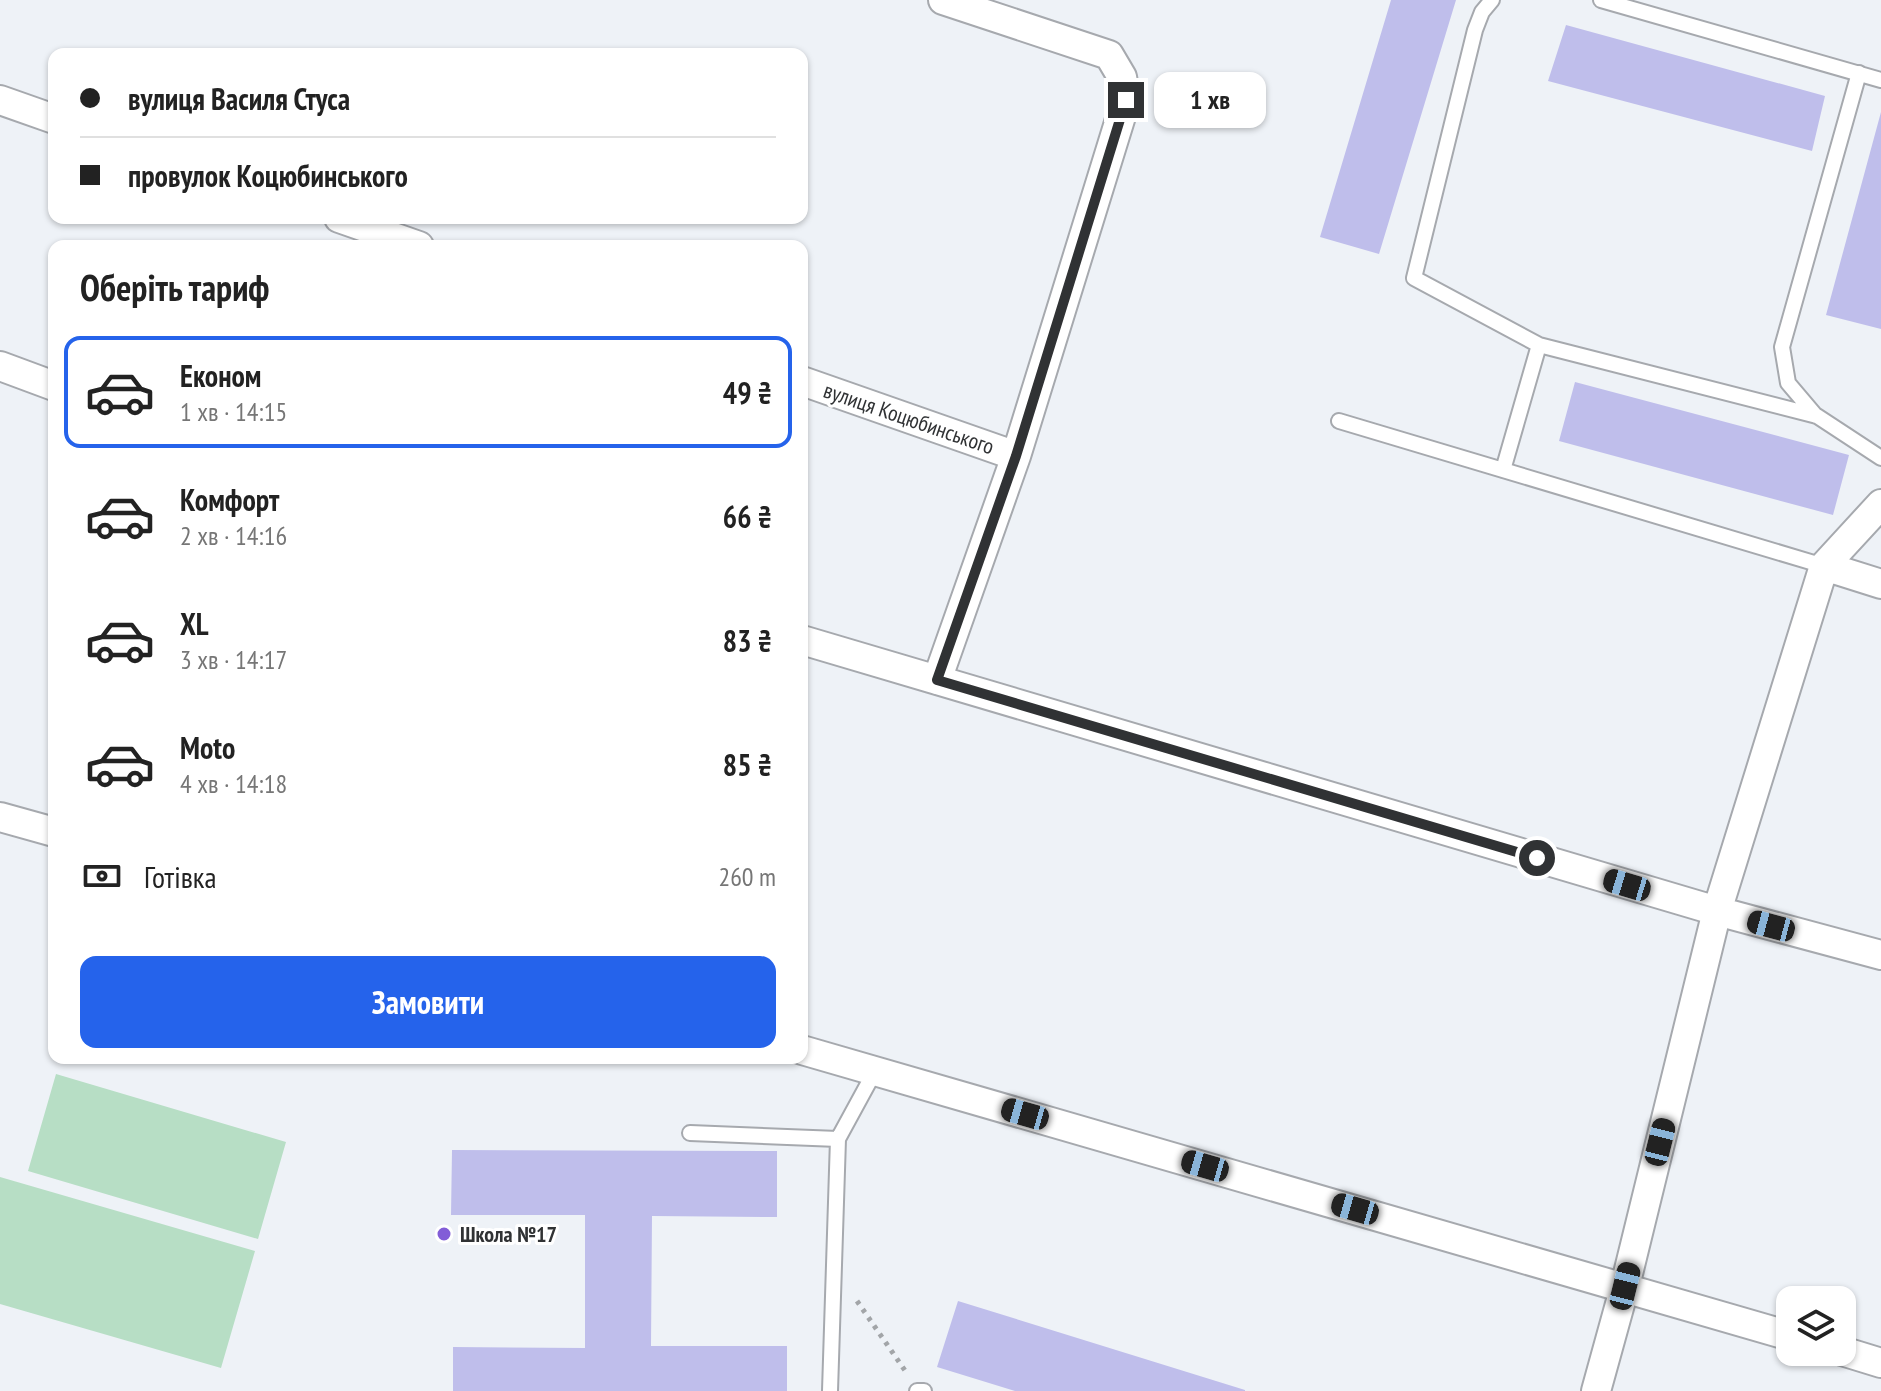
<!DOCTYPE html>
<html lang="uk">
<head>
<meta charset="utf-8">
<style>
  body { margin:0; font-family:"PT Sans Narrow",sans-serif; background:#f6f6f6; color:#222; height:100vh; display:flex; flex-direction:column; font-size:30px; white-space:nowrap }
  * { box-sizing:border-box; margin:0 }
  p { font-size:26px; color:#767676 }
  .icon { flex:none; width:44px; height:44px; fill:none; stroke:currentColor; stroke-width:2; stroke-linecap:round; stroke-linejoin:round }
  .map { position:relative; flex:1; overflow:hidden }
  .details { position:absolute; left:48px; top:240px; width:760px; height:824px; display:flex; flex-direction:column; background:#fff; border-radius:16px; box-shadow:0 2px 6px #0004 }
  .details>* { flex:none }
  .banner { position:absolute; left:48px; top:48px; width:760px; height:176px; border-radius:16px; box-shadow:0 2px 6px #0004; display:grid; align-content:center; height:176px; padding:0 32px; background:#fff }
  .fabs { position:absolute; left:1776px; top:1286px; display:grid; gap:16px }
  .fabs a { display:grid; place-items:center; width:80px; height:80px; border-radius:16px; background:#fff; box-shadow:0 2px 6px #0004; font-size:40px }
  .end { position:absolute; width:36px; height:36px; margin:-18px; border:10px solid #303234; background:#fff; box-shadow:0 0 0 4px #fff }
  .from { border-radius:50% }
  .bubble { position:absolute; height:56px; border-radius:16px; background:#fff; box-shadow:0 2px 6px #0004; font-size:26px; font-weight:700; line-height:56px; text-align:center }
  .car { position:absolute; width:24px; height:48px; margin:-24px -12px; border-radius:10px; box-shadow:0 0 6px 2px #0007; background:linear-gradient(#222 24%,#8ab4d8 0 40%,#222 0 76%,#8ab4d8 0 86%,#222 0) }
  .banner b { display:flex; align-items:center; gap:28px; height:76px; font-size:30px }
  .banner b+b { border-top:2px solid #e0e0e0 }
  .banner i { width:20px; height:20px; background:#222 }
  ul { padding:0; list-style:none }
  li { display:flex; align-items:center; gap:24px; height:112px; margin:0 16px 12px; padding:0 16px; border:4px solid transparent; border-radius:16px }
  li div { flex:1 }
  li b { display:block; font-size:30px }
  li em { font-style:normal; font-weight:700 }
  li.on { border-color:#2563eb }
  li>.icon { width:72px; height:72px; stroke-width:1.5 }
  h2 { padding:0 32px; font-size:36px; line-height:96px }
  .pay { display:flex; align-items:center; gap:20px; height:88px; padding:0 32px; font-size:30px }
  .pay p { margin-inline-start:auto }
  .cta { display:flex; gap:16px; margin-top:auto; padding:16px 32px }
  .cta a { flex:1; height:92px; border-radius:16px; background:#2563eb; color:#fff; font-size:32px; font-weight:700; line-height:92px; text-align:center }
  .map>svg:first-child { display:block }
</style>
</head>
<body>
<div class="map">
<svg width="1881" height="1391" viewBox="0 0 1881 1391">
  <rect width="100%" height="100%" fill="#eef2f7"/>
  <!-- green -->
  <path fill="#b7dec5" d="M56,1074L286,1142L258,1239L28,1171Z
    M0,1177L255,1251L221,1368L0,1304Z"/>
  <!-- building -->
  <path fill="#bfbeeb" d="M1391,0H1456L1379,254L1320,237Z
    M1566,25L1825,96L1812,151L1548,81Z
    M1881,112V329L1826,315Z
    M1575,382L1849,455L1833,515L1559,441Z
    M452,1150L777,1151V1217L652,1216L651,1346H787V1391H453V1347L585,1348V1215H451Z
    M958,1301L1245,1390V1391H1015L937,1367Z"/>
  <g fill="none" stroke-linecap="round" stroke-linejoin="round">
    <defs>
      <path id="lane" d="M1492,0L1482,12L1475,30L1414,278L1539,345L1817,416L1881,458
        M1601,0L1881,80
        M1816,416L1788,383L1782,347L1859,73
        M1339,421L1824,566
        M1503,470L1539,345
        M690,1133L838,1139L875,1071
        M830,1391L838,1139
        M917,1391H924"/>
      <path id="street" d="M0,100L54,119
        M339,218L419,246
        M0,366L54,386
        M802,381L1016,456
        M1824,566L1881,584
        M802,640L1717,911L1881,955
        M937,680L1016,456L1126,100L1122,77L1109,55L943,0
        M0,817L54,832
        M802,1050L1790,1336
        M1842,1351L1881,1363
        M1596,1391L1625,1286L1717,911L1824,566L1881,504"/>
    </defs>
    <!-- lane casing -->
    <use href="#lane" stroke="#a6a9ae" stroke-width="18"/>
    <!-- street casing -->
    <use href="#street" stroke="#a6a9ae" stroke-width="32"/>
    <!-- path -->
    <path stroke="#a2a5a8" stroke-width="5" stroke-dasharray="4 6" stroke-linecap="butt" d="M857,1301L906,1372"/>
    <!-- lane -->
    <use href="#lane" stroke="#fff" stroke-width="14"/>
    <!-- street -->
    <use href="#street" stroke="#fff" stroke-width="28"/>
  </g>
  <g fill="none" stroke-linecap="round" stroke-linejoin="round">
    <!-- route -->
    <path stroke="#303234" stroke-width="10" d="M1126,100L1016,456L937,680L1537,858"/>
  </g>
  <!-- markers -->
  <circle fill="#825dd7" stroke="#fff" stroke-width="3" cx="444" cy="1234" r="8"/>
  <g text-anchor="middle" stroke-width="6" stroke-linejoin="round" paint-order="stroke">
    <!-- street labels -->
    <g font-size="22" fill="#303234" stroke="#fff">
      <text transform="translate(909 418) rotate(19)" y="8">вулиця Коцюбинського</text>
    </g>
    <!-- poi labels -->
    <g font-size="22" font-weight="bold" fill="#303234" stroke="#fff" text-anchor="start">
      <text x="460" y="1242">Школа №17</text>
    </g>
  </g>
</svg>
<div class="fabs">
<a><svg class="icon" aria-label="layers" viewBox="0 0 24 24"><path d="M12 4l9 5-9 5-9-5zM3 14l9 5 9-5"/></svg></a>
</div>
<i class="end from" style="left:1537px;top:858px"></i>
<i class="end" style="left:1126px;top:100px"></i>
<div class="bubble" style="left:1154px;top:72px;width:112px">1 хв</div>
<i class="car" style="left:1627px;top:885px;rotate:287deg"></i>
<i class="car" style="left:1771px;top:926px;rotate:285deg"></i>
<i class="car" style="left:1025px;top:1114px;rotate:286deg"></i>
<i class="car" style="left:1660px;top:1142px;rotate:14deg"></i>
<i class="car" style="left:1205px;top:1166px;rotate:286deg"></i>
<i class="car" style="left:1355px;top:1209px;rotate:286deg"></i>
<i class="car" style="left:1625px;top:1286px;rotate:14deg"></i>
<div class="banner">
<b><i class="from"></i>вулиця Василя Стуса</b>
<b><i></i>провулок Коцюбинського</b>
</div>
<section class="details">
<h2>Оберіть тариф</h2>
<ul>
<li class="on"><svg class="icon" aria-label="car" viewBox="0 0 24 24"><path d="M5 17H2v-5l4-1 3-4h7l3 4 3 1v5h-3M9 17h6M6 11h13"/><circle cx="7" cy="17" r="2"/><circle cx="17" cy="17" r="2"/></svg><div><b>Економ</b><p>1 хв · 14:15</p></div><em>49 ₴</em></li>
<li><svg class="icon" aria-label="car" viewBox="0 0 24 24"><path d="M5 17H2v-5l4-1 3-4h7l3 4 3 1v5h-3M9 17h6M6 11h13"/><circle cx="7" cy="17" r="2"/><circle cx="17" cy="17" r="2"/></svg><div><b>Комфорт</b><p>2 хв · 14:16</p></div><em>66 ₴</em></li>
<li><svg class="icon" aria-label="car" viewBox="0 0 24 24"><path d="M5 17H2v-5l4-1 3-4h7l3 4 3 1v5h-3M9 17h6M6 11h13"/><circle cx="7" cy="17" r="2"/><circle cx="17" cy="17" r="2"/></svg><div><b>XL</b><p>3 хв · 14:17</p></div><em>83 ₴</em></li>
<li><svg class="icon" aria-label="car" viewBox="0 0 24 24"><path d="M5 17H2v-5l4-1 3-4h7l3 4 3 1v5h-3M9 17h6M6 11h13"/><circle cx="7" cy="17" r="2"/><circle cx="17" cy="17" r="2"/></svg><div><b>Moto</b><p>4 хв · 14:18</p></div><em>85 ₴</em></li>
</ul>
<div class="pay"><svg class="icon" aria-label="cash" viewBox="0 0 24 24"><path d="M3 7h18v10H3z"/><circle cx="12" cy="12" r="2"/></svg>Готівка<p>260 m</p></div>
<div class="cta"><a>Замовити</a></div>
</section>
</div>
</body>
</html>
